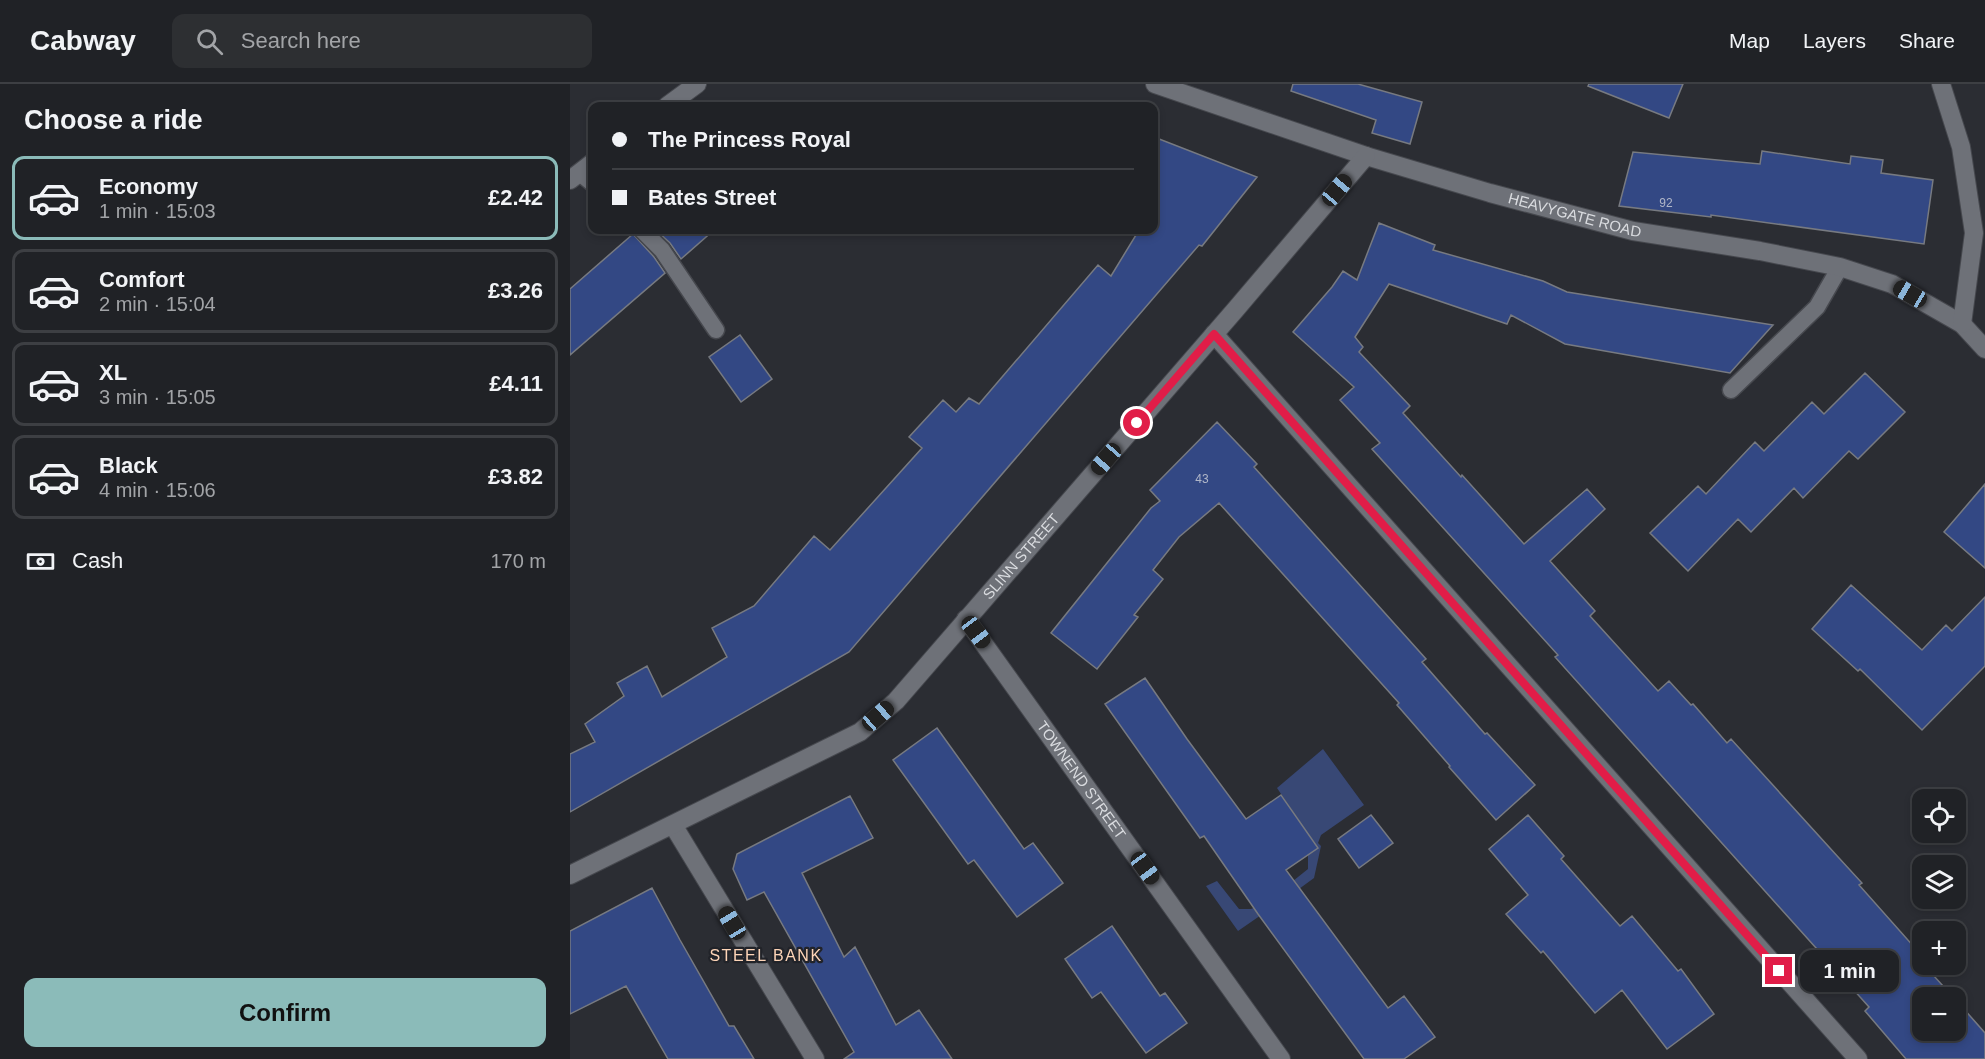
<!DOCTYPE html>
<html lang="en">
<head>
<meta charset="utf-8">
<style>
  body { margin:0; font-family:Helvetica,sans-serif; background:#2d2f32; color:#f1f3f6; height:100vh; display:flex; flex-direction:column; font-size:22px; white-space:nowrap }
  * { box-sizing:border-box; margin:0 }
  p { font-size:20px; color:#a2a4a7 }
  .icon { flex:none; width:33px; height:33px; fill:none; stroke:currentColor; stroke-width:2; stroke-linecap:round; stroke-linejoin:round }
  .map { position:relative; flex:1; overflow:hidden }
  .sheet { display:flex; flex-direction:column; background:#202226; width:570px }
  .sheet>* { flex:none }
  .banner { position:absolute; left:18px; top:18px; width:570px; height:132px; border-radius:12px; box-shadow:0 3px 9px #0003,0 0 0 2px #3d3f43; display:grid; align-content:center; height:132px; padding:0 24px; background:#202226 }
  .fabs { position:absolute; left:1342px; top:705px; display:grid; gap:12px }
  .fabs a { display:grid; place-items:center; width:54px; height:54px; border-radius:12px; background:#202226; box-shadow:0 3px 9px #0003,0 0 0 2px #3d3f43; font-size:30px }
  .end { position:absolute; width:27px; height:27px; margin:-14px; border:8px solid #e11d48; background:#fff; box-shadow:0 0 0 3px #fff }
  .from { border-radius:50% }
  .bubble { position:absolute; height:42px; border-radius:12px; background:#202226; box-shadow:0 3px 9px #0003,0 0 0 2px #3d3f43; font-size:20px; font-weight:600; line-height:42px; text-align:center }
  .car { position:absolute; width:18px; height:36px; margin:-18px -9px; border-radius:8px; box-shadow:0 0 4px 2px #0007; background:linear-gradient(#222 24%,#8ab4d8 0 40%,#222 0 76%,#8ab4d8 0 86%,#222 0) }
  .banner b { display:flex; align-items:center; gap:21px; height:57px; font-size:22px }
  .banner b+b { border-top:2px solid #3d3f43 }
  .banner i { width:15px; height:15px; background:#f1f3f6 }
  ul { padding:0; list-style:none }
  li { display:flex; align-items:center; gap:18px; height:84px; margin:0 12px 9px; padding:0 12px; border:3px solid #3d3f43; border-radius:12px }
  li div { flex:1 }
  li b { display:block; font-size:22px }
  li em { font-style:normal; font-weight:600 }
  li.on { border-color:#8bbbb9 }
  li>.icon { width:54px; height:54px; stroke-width:1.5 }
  h2 { padding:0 24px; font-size:27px; line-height:72px }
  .pay { display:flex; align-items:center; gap:15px; height:66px; padding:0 24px; font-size:22px }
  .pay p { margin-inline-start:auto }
  .button { display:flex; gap:12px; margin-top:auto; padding:12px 24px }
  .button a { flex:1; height:69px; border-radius:12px; background:#8bbbb9; color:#111; font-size:24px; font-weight:600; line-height:69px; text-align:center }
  header { display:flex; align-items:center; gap:36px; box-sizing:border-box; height:84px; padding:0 30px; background:#202226; border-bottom:2px solid #3d3f43 }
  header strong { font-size:28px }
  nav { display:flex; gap:33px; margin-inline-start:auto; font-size:21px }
  .search { width:420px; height:54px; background:#2d2f32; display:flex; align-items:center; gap:15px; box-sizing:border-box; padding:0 21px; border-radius:12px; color:#a2a4a7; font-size:22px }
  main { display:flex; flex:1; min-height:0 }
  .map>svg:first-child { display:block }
</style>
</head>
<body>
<header>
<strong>Cabway</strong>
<div class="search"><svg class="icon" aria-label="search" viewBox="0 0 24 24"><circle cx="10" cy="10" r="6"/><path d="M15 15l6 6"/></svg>Search here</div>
<nav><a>Map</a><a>Layers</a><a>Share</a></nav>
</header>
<main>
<section class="sheet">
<h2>Choose a ride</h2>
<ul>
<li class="on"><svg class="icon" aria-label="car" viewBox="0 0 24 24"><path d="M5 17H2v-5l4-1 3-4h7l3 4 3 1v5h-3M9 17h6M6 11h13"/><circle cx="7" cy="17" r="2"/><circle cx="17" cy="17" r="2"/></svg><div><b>Economy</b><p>1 min · 15:03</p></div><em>£2.42</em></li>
<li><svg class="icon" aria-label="car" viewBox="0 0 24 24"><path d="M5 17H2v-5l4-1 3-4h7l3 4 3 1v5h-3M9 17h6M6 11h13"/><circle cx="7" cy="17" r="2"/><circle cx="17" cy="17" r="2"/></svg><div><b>Comfort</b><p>2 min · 15:04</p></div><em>£3.26</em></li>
<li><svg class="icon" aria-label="car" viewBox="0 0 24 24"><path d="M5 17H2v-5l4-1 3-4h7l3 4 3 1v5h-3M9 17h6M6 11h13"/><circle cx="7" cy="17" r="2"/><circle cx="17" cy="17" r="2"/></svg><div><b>XL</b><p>3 min · 15:05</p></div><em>£4.11</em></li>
<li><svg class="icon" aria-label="car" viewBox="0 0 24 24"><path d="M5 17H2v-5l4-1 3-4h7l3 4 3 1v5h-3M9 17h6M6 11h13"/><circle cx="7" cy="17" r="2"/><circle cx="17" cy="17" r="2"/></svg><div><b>Black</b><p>4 min · 15:06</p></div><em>£3.82</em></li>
</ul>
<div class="pay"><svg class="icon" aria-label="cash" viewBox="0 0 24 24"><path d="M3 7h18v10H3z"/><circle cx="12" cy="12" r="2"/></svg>Cash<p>170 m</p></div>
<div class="button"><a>Confirm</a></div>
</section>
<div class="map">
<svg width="1415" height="975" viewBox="0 0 1415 975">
  <rect width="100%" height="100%" fill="#2b2d33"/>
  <!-- green -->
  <path fill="#384875" d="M753,665L794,721L751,751L748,759L751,762L744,794L718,813L713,805L738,785V771L716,753L732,741L707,704Z
    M647,797L669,825H681L697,818L713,816L668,847L636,802Z"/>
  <!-- building -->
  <path fill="#334884" stroke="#777a81" stroke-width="1.5" d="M723,0H788L852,18L840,60L802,49L806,36L721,7Z
    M1019,0H1113L1099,34L1018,2Z
    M584,53L687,93L632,162L629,161L279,568L0,728V670L25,658L15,640L54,612L47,599L77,582L92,613L157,573L142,544L184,522L244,452L260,466L352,364L339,353L373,316L386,328L399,314L409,320L528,181L541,192L569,146H584Z
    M1192,67L1280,80L1281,72L1313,76L1311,89L1363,96L1354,160L1141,131V133L1049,122L1063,68L1190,80Z
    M809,139L865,161L863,166L973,197L997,208L1203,241L1160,289L995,260L941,231L937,240L819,200L785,253L793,263L789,268L840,322L833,329L891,393L892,391L954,460L1017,405L1035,425L980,477L1025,527L1020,532L1088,607L1099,597L1121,621L1123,620L1157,659L1161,655L1269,774L1292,799L1289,801L1353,873V880L1384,914H1353V946H1386V916L1415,949V975H1336L1295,927L1299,923L985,573L988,571L802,365L810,359L770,316L784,303L723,248L762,203L773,187L787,196Z
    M86,146H144L111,175L100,159Z
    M63,150L84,173L95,189L0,271V205Z
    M170,251L202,295L171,318L139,273Z
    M1295,289L1335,328L1288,375L1279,367L1233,414L1224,404L1181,448L1168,435L1118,487L1080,449L1128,402L1136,410L1185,358L1194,367L1242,318L1254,330Z
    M647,338L687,380L684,383L856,575L852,578L915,650L917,649L965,701L926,736L879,683L880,682L827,621L829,619L649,419L609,453L583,486L593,495L564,531L568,533L527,585L481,549L581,424L590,417L580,406Z
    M1415,400V484L1374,448Z
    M1281,501L1352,566L1376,541L1382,547L1415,513V582L1352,646L1290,585L1288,587L1242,545Z
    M575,594L617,655L676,735L711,711L748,764L716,786L818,924L834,912L865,953L834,975H794L688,830L634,752L630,754L535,620Z
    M367,644L454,765L463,759L493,799L447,833L404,776L398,780L323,676Z
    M280,712L303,754L232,789L274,873L285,863L326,941L349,926L382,975H274L284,968L194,808L177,816L163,785L167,770Z
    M801,731L823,759L789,784L768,755Z
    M958,731L994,772L991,775L1050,842L1062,832L1108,887L1111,885L1144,930L1097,965L1052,906L1025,929L973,867L971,869L936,830L958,811L919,765Z
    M82,804L110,856L159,942H164L184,975H98L56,902L0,930V847Z
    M542,842L590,912L595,909L617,939L576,969L531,908L522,914L495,875Z"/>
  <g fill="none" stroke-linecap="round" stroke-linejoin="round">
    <defs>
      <path id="lane" d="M10,89L22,99
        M72,146L92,166L146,246
        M1161,306L1247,223L1270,183"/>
      <g id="street">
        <path id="s1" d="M585,0L796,72L920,109L1063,147L1190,167L1270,183L1322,200L1392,240L1415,265"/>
        <path d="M1371,0L1391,63L1404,149L1392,240"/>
        <path d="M97,22L127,0"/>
        <path d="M0,96L22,79"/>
        <path d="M644,250L1288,975"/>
        <path id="s2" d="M396,535L711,975"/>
        <path d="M103,741L245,975"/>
        <path id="s3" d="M0,791L290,648L326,617L666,225L796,72"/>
      </g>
    </defs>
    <!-- lane casing -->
    <use href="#lane" stroke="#46484e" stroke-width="19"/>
    <!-- street casing -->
    <use href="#street" stroke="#46484e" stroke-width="20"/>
    <!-- lane -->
    <use href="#lane" stroke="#6e7178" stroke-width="16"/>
    <!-- street -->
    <use href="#street" stroke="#6e7178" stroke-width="18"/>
  </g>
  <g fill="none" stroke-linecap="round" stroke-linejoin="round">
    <!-- route -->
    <path stroke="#e11d48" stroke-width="8" d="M567,339L644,250L1209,887"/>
  </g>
  <g text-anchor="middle" stroke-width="4.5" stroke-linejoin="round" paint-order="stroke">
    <!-- number labels -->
    <g font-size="12" fill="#b0b6c8">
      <text x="1096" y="123">92</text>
      <text x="632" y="399">43</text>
    </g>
    <!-- street labels -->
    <g font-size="15" fill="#d9dbdf" stroke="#212329">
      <text dy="5" stroke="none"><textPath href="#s1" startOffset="440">HEAVYGATE ROAD</textPath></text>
      <text dy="5" stroke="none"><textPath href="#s3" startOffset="562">SLINN STREET</textPath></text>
      <text dy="5" stroke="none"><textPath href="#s2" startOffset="198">TOWNEND STREET</textPath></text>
    </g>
    <!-- neighbourhood labels -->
    <g font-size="16" letter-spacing="1.5" fill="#fed5b8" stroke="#212329">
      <text x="196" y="877">STEEL BANK</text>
    </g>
  </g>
</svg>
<div class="fabs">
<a><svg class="icon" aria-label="locate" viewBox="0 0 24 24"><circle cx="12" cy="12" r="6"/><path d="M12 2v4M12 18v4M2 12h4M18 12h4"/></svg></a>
<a><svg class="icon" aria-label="layers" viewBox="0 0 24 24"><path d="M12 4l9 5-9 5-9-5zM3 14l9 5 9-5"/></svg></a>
<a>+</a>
<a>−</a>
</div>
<i class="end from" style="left:567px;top:339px"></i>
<i class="end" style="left:1209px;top:887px"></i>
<div class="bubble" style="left:1230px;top:866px;width:99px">1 min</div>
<i class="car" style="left:767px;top:106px;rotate:40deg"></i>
<i class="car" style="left:1340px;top:210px;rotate:300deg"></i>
<i class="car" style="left:536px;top:375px;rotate:221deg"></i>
<i class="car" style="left:406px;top:548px;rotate:143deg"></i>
<i class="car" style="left:308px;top:632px;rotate:49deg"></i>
<i class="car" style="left:575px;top:784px;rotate:144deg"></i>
<i class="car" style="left:162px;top:839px;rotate:329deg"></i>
<div class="banner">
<b><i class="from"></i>The Princess Royal</b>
<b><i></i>Bates Street</b>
</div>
</div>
</main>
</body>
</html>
